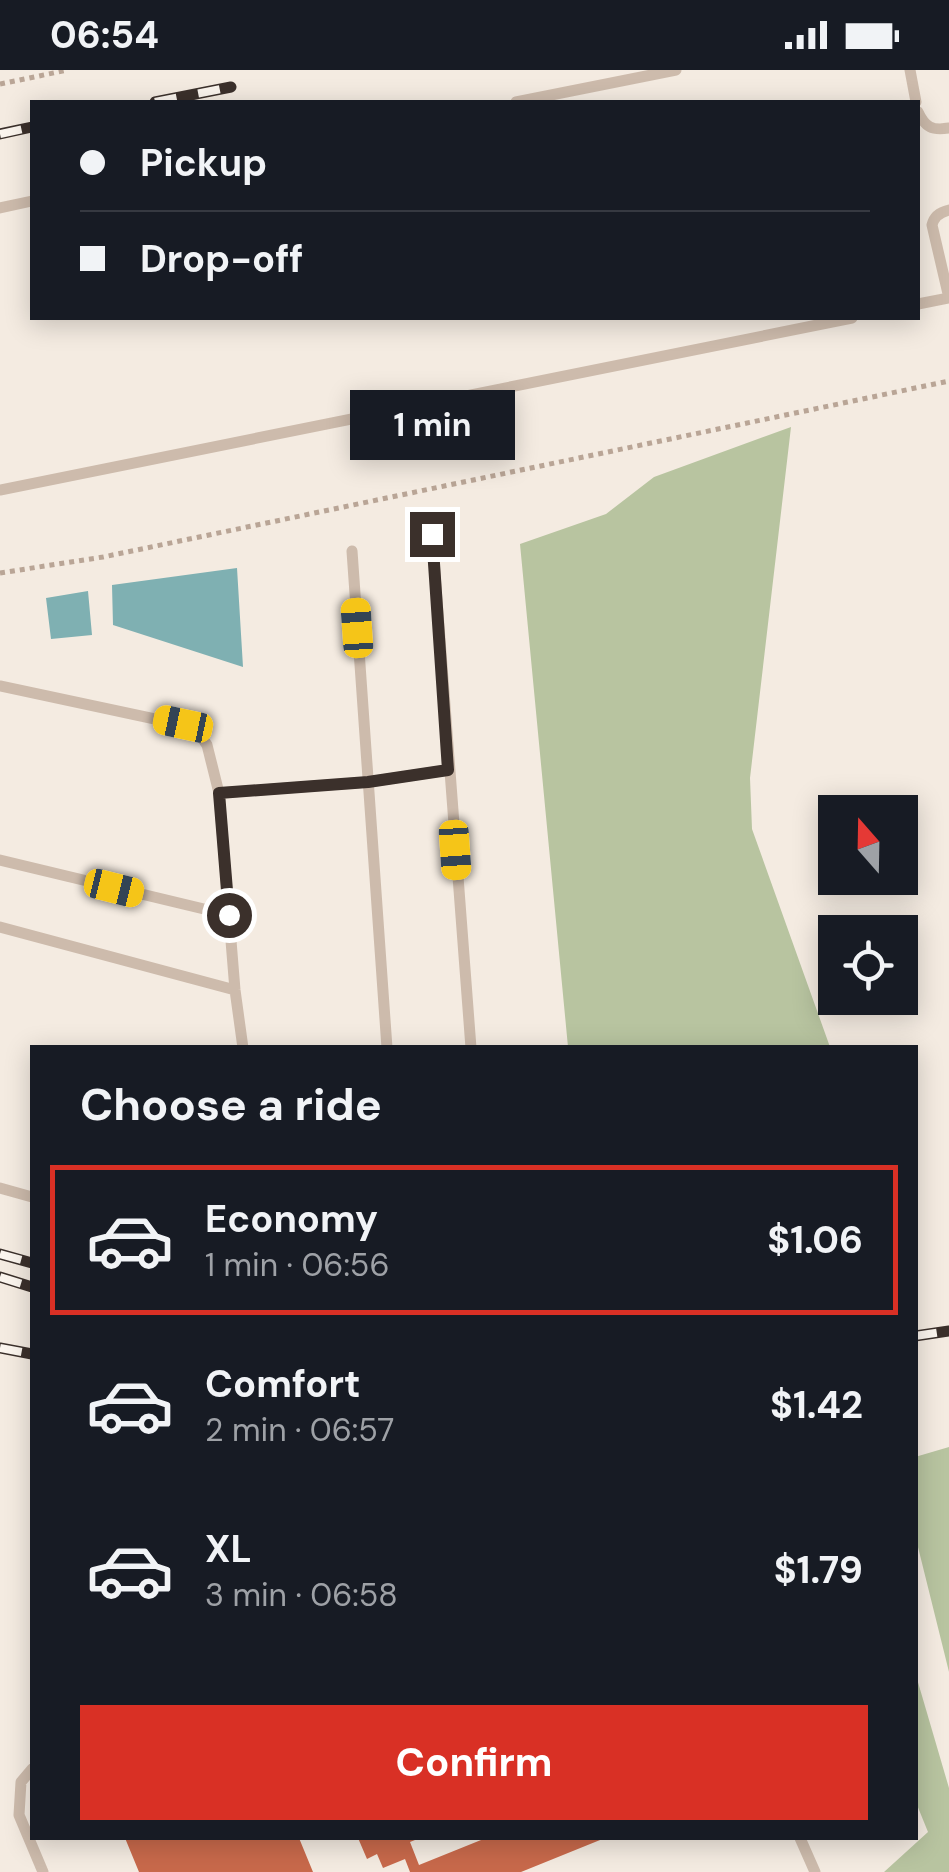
<!DOCTYPE html>
<html lang="en">
<head>
<meta charset="utf-8">
<style>
  body { margin:0; font-family:"DM Sans",sans-serif; background:#242831; color:#f1f3f6; height:100vh; display:flex; flex-direction:column; font-size:38px; white-space:nowrap }
  * { box-sizing:border-box; margin:0 }
  p { font-size:32px; color:#9ea1a6 }
  .icon { flex:none; width:55px; height:55px; fill:none; stroke:currentColor; stroke-width:2; stroke-linecap:round; stroke-linejoin:round }
  .map { position:relative; flex:1; overflow:hidden }
  .drawer { position:absolute; left:30px; top:975px; width:888px; height:795px; display:flex; flex-direction:column; background:#171b24; border-radius:0px; box-shadow:0 5px 25px #0003 }
  .drawer>* { flex:none }
  .hud { position:absolute; left:30px; top:30px; width:890px; height:220px; border-radius:0px; box-shadow:0 5px 25px #0003; display:grid; align-content:center; height:220px; padding:0 50px; background:#171b24 }
  .needle { width:65px; rotate:340deg }
  .controls { position:absolute; left:818px; top:725px; display:grid; gap:20px }
  .controls a { display:grid; place-items:center; width:100px; height:100px; border-radius:0px; background:#171b24; box-shadow:0 5px 25px #0003; font-size:50px }
  .end { position:absolute; width:45px; height:45px; margin:-22px; border:12px solid #3b302b; background:#fff; box-shadow:0 0 0 5px #fff }
  .from { border-radius:50% }
  .bubble { position:absolute; height:70px; border-radius:0px; background:#171b24; box-shadow:0 5px 25px #0003; font-size:32px; font-weight:700; line-height:70px; text-align:center }
  .car { position:absolute; width:30px; height:60px; margin:-30px -15px; border-radius:12px; box-shadow:0 0 8px 2px #0007; background:linear-gradient(#f5c518 24%,#345 0 40%,#f5c518 0 76%,#345 0 86%,#f5c518 0) }
  .hud b { display:flex; align-items:center; gap:35px; height:95px; font-size:38px }
  .hud b+b { border-top:2px solid #363941 }
  .hud i { width:25px; height:25px; background:#f1f3f6 }
  ul { padding:0; list-style:none }
  li { display:flex; align-items:center; gap:30px; height:150px; margin:0 20px 15px; padding:0 30px; border:5px solid transparent; border-radius:0px }
  li div { flex:1 }
  li b { display:block; font-size:38px }
  li em { font-style:normal; font-weight:700 }
  li.active { border-color:#d93025 }
  li>.icon { width:90px; height:90px; stroke-width:1.5 }
  h2 { padding:0 50px; font-size:45px; line-height:120px }
  .button { display:flex; gap:20px; margin-top:auto; padding:20px 50px }
  .button a { flex:1; height:115px; border-radius:0px; background:#d93025; color:#fff; font-size:40px; font-weight:700; line-height:115px; text-align:center }
  .status { display:flex; justify-content:space-between; align-items:center; height:70px; padding:0 50px; background:#171b24; direction:ltr }
  .status svg { height:28px; fill:currentColor }
  .map>svg:first-child { display:block }
</style>
</head>
<body>
<div class="status"><b>06:54</b><svg viewBox="0 0 49 12"><path d="M0 12V9h3v3zM5 12V6h3v6zM10 12V3h3v9zM15 12V0h3v12zM26 1h20v11H26zM47 4h2v5h-2z"/></svg></div>
<div class="map">
<svg width="949" height="1802" viewBox="0 0 949 1802">
  <rect width="100%" height="100%" fill="#f4ebe1"/>
  <!-- green -->
  <path fill="#b8c4a0" d="M791,357L750,708L752,759L830,977H568L520,474L606,444L654,407Z
    M949,1377V1602L915,1465V1387Z
    M915,1602L949,1718V1802H884L928,1762L915,1730Z"/>
  <!-- water -->
  <path fill="#7fb0b2" d="M237,498L243,597L113,555L112,515Z
    M88,521L92,565L51,569L46,528Z"/>
  <!-- building -->
  <path fill="#c8694b" d="M125,1768H299L313,1802H139Z
    M358,1768H420L410,1772L419,1795L486,1768H605L521,1802H410L405,1789L383,1798L377,1784L367,1789Z"/>
  <g fill="none" stroke-linecap="round" stroke-linejoin="round">
    <!-- path -->
    <path stroke="#b9a596" stroke-width="5" stroke-dasharray="5 5" stroke-linecap="butt" d="M0,14L68,0
      M0,503L103,487L949,311"/>
    <!-- service -->
    <path stroke="#cdbbac" stroke-width="11" d="M910,0L916,32
      M516,32L676,0
      M918,42C925,57 932,61 949,58
      M0,138L32,131
      M949,228L932,155C934,146 940,142 949,140
      M918,234L949,228
      M0,420L852,248
      M432,464L471,978
      M352,481L387,978
      M0,616L183,655L198,662L207,675L219,723L235,920L243,978
      M219,723L368,712L448,700
      M0,790L229,845
      M0,857L235,920
      M0,1118L32,1127
      M32,1699L21,1712L19,1745L43,1802
      M800,1768L815,1802"/>
    <defs>
      <path id="rail" d="M155,32L231,17
        M0,64L32,57
        M0,1184L32,1193
        M0,1207L32,1217
        M915,1266L949,1261
        M0,1278L32,1284"/>
    </defs>
    <!-- rail casing -->
    <use href="#rail" stroke="#3b302b" stroke-width="11"/>
    <!-- rail -->
    <use href="#rail" stroke="#fbf5ee" stroke-width="8" stroke-dasharray="22" stroke-linecap="butt"/>
  </g>
  <g fill="none" stroke-linecap="round" stroke-linejoin="round">
    <!-- route -->
    <path stroke="#3b302b" stroke-width="12" d="M229,845L219,723L368,712L448,700L432,464"/>
  </g>
</svg>
<div class="controls">
<a><svg class="needle" viewBox="-14 -14 28 28"><path d="M0-13l5 13h-10z" fill="#e53935"/><path d="M0 13l5-13h-10z" fill="#9ea1a6"/></svg></a>
<a><svg class="icon" aria-label="locate" viewBox="0 0 24 24"><circle cx="12" cy="12" r="6"/><path d="M12 2v4M12 18v4M2 12h4M18 12h4"/></svg></a>
</div>
<i class="end from" style="left:229px;top:845px"></i>
<i class="end" style="left:432px;top:464px"></i>
<div class="bubble" style="left:350px;top:320px;width:165px">1 min</div>
<i class="car" style="left:357px;top:558px;rotate:356deg"></i>
<i class="car" style="left:183px;top:654px;rotate:282deg"></i>
<i class="car" style="left:455px;top:780px;rotate:176deg"></i>
<i class="car" style="left:114px;top:818px;rotate:104deg"></i>
<div class="hud">
<b><i class="from"></i>Pickup</b>
<b><i></i>Drop-off</b>
</div>
<section class="drawer">
<h2>Choose a ride</h2>
<ul>
<li class="active"><svg class="icon" aria-label="car" viewBox="0 0 24 24"><path d="M5 17H2v-5l4-1 3-4h7l3 4 3 1v5h-3M9 17h6M6 11h13"/><circle cx="7" cy="17" r="2"/><circle cx="17" cy="17" r="2"/></svg><div><b>Economy</b><p>1 min · 06:56</p></div><em>$1.06</em></li>
<li><svg class="icon" aria-label="car" viewBox="0 0 24 24"><path d="M5 17H2v-5l4-1 3-4h7l3 4 3 1v5h-3M9 17h6M6 11h13"/><circle cx="7" cy="17" r="2"/><circle cx="17" cy="17" r="2"/></svg><div><b>Comfort</b><p>2 min · 06:57</p></div><em>$1.42</em></li>
<li><svg class="icon" aria-label="car" viewBox="0 0 24 24"><path d="M5 17H2v-5l4-1 3-4h7l3 4 3 1v5h-3M9 17h6M6 11h13"/><circle cx="7" cy="17" r="2"/><circle cx="17" cy="17" r="2"/></svg><div><b>XL</b><p>3 min · 06:58</p></div><em>$1.79</em></li>
</ul>
<div class="button"><a>Confirm</a></div>
</section>
</div>
</body>
</html>
